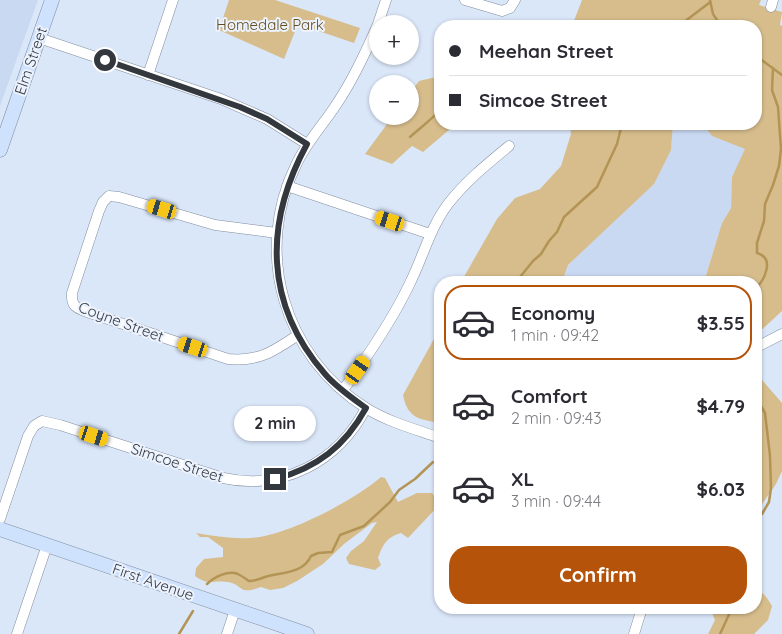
<!DOCTYPE html>
<html lang="en">
<head>
<meta charset="utf-8">
<style>
  body { margin:0; font-family:Quicksand,sans-serif; background:#f2f2f3; color:#2b2b33; height:100vh; display:flex; flex-direction:column; font-size:19px; white-space:nowrap }
  * { box-sizing:border-box; margin:0 }
  p { font-size:16px; color:#7c7c81 }
  .icon { flex:none; width:28px; height:28px; fill:none; stroke:currentColor; stroke-width:2; stroke-linecap:round; stroke-linejoin:round }
  .map { position:relative; flex:1; overflow:hidden }
  .drawer { position:absolute; left:434px; top:276px; width:328px; height:338px; display:flex; flex-direction:column; background:#fff; border-radius:20px; box-shadow:0 1px 4px #0004 }
  .drawer>* { flex:none }
  .hud { position:absolute; left:434px; top:20px; width:328px; height:110px; border-radius:20px; box-shadow:0 1px 4px #0004; display:grid; align-content:center; height:110px; padding:0 15px; background:#fff }
  .tools { position:absolute; left:369px; top:15px; display:grid; gap:10px }
  .tools a { display:grid; place-items:center; width:50px; height:50px; border-radius:50%; background:#fff; box-shadow:0 1px 4px #0004; font-size:25px }
  .end { position:absolute; width:22px; height:22px; margin:-11px; border:6px solid #33383f; background:#fff; box-shadow:0 0 0 2px #fff }
  .from { border-radius:50% }
  .bubble { position:absolute; height:35px; border-radius:18px; background:#fff; box-shadow:0 1px 4px #0004; font-size:16px; font-weight:800; line-height:35px; text-align:center }
  .car { position:absolute; width:15px; height:30px; margin:-15px -8px; border-radius:6px; box-shadow:0 0 4px 1px #0007; background:linear-gradient(#f5c518 24%,#345 0 40%,#f5c518 0 76%,#345 0 86%,#f5c518 0) }
  .hud b { display:flex; align-items:center; gap:18px; height:48px; font-size:19px }
  .hud b+b { border-top:1px solid #e1e1e2 }
  .hud i { width:12px; height:12px; background:#2b2b33 }
  ul { padding:9px 0 0; list-style:none }
  li { display:flex; align-items:center; gap:15px; height:75px; margin:0 10px 8px; padding:0 5px; border:2px solid transparent; border-radius:20px }
  li div { flex:1 }
  li b { display:block; font-size:19px }
  li em { font-style:normal; font-weight:800 }
  li.active { border-color:#b45309 }
  li>.icon { width:45px; height:45px; stroke-width:1.5 }
  .cta { display:flex; gap:10px; margin-top:auto; padding:10px 15px }
  .cta a { flex:1; height:58px; border-radius:20px; background:#b45309; color:#fff; font-size:20px; font-weight:800; line-height:58px; text-align:center }
  .map>svg:first-child { display:block }
</style>
</head>
<body>
<div class="map">
<svg width="782" height="634" viewBox="0 0 782 634">
  <rect width="100%" height="100%" fill="#dae7f9"/>
  <!-- built -->
  <path fill="#cad9f2" d="M0,0H38L0,106Z
    M673,124H703L713,136L746,149L732,177L731,208L722,223L704,282H562L568,265L609,226L671,150Z"/>
  <!-- green -->
  <path fill="#d7bd8c" d="M229,0H275L360,28L354,43L298,24L284,59L219,30Z
    M582,0H761L759,5L782,12L780,25L782,26V311L755,336V282H704L722,223L731,208L732,177L745,149L712,136L703,124H755V26H572Z
    M440,76V124H456L423,152L412,146L392,164L365,154L393,116H410V93L419,81Z
    M570,124H673L671,150L654,184L568,265L562,282H461L497,219L515,198L540,189L561,166L571,134Z
    M440,328V423C419,419 408,419 403,395Z
    M755,372L782,403V471L776,484L755,514Z
    M381,477L385,478L398,502L417,493H432L440,504L408,538L401,533C387,537 383,544 378,558L381,565L375,570L349,564L346,558L351,551L364,541L377,522L372,523L344,544L323,564L297,581L283,588L270,590L261,587C237,596 244,584 227,582C212,580 209,586 195,576L196,568L204,559L223,557V548L208,537H200L196,533C214,536 232,539 250,538C285,537 355,500 381,477Z
    M755,585L767,598L772,606L768,620L754,634H708L715,620L710,608H755Z"/>
  <g fill="none" stroke-linecap="round" stroke-linejoin="round">
    <!-- stream -->
    <path stroke="#b39455" stroke-width="2.5" d="M710,0L713,14L721,26
      M681,26L684,22L709,3
      M755,55L782,75
      M410,137C420,128 431,120 440,110
      M516,282L533,261L541,254L549,241L557,232L564,217L597,187L617,144L622,124
      M755,289C765,280 775,258 757,253V243L764,221L765,204L773,185L779,166L781,149L778,107L772,90L773,68
      M755,399L758,401L765,413L770,456L771,488L769,502L762,514H755
      M207,584C214,577 228,570 238,574C242,576 246,579 249,581C255,581 260,579 265,577C281,572 303,574 311,556L318,553L332,552L340,535L364,526L390,502L399,490L415,479L433,462
      M179,634L193,611
      M720,634L732,608"/>
    <defs>
      <path id="street" d="M465,0L502,11L510,8L515,0
        M771,7L773,0
        M378,24C366,52 353,80 336,105C323,125 306,143 296,165C253,252 284,357 366,408C388,422 415,429 440,438
        M378,24L386,0
        M39,38L221,99L267,119L307,144
        M148,75L173,0
        M287,186L430,234
        M277,233L215,225L119,197L109,196L103,202L99,211L72,293C71,306 76,308 87,312L228,359C259,362 274,351 298,335
        M755,348L782,334
        M343,390C368,356 392,321 410,283C423,257 430,228 448,204C465,182 487,164 509,146
        M0,519L28,436L34,426L42,421L60,425L223,478C283,491 338,462 366,408
        M17,634L47,545
        M227,634L235,610
        M634,634L642,608"/>
      <path id="secondary" d="M0,150L52,0
        M0,529L307,634"/>
    </defs>
    <!-- street casing -->
    <use href="#street" stroke="#838e9f" stroke-width="11"/>
    <!-- secondary casing -->
    <use href="#secondary" stroke="#838e9f" stroke-width="15"/>
    <!-- street -->
    <use href="#street" stroke="#fff" stroke-width="10"/>
    <!-- secondary -->
    <use href="#secondary" stroke="#cee1fd" stroke-width="14"/>
  </g>
  <g fill="none" stroke-linecap="round" stroke-linejoin="round">
    <!-- route -->
    <path stroke="#33383f" stroke-width="6" d="M105,60L240,107L267,119L307,144C264,223 264,304 325,374C336,387 352,398 366,408C345,446 317,468 275,479"/>
  </g>
  <g text-anchor="middle" stroke-width="4" stroke-linejoin="round" paint-order="stroke">
    <!-- park labels -->
    <g font-size="15" fill="#644d1d" stroke="#ecf3fe">
      <text x="270" y="30">Homedale Park</text>
    </g>
    <!-- street labels -->
    <g font-size="15" fill="#33383f" stroke="#ecf3fe">
      <text transform="translate(31 61) rotate(-71)" y="5">Elm Street</text>
      <text transform="translate(121 322) rotate(20)" y="5">Coyne Street</text>
      <text transform="translate(177 463) rotate(18)" y="5">Simcoe Street</text>
      <text transform="translate(153 582) rotate(19)" y="5">First Avenue</text>
    </g>
  </g>
</svg>
<div class="tools">
<a>+</a>
<a>−</a>
</div>
<i class="end from" style="left:105px;top:60px"></i>
<i class="end" style="left:275px;top:479px"></i>
<div class="bubble" style="left:234px;top:406px;width:82px">2 min</div>
<i class="car" style="left:162px;top:209px;rotate:287deg"></i>
<i class="car" style="left:390px;top:221px;rotate:288deg"></i>
<i class="car" style="left:193px;top:347px;rotate:288deg"></i>
<i class="car" style="left:358px;top:370px;rotate:35deg"></i>
<i class="car" style="left:94px;top:436px;rotate:108deg"></i>
<div class="hud">
<b><i class="from"></i>Meehan Street</b>
<b><i></i>Simcoe Street</b>
</div>
<section class="drawer">
<ul>
<li class="active"><svg class="icon" aria-label="car" viewBox="0 0 24 24"><path d="M5 17H2v-5l4-1 3-4h7l3 4 3 1v5h-3M9 17h6M6 11h13"/><circle cx="7" cy="17" r="2"/><circle cx="17" cy="17" r="2"/></svg><div><b>Economy</b><p>1 min · 09:42</p></div><em>$3.55</em></li>
<li><svg class="icon" aria-label="car" viewBox="0 0 24 24"><path d="M5 17H2v-5l4-1 3-4h7l3 4 3 1v5h-3M9 17h6M6 11h13"/><circle cx="7" cy="17" r="2"/><circle cx="17" cy="17" r="2"/></svg><div><b>Comfort</b><p>2 min · 09:43</p></div><em>$4.79</em></li>
<li><svg class="icon" aria-label="car" viewBox="0 0 24 24"><path d="M5 17H2v-5l4-1 3-4h7l3 4 3 1v5h-3M9 17h6M6 11h13"/><circle cx="7" cy="17" r="2"/><circle cx="17" cy="17" r="2"/></svg><div><b>XL</b><p>3 min · 09:44</p></div><em>$6.03</em></li>
</ul>
<div class="cta"><a>Confirm</a></div>
</section>
</div>
</body>
</html>
